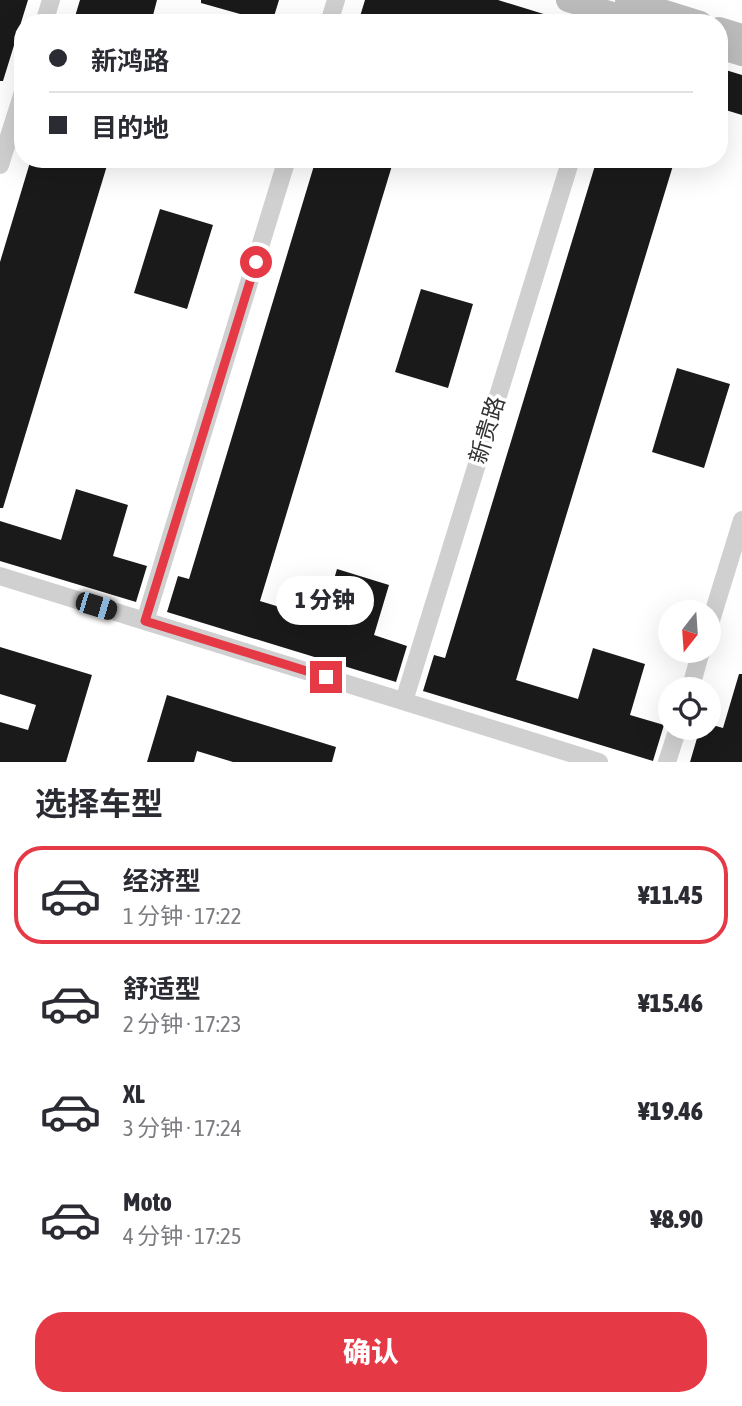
<!DOCTYPE html>
<html lang="zh">
<head>
<meta charset="utf-8">
<style>
  body { margin:0; font-family:"Asap Condensed","Noto Sans SC",sans-serif; background:#f2f2f3; color:#2b2b33; height:100vh; display:flex; flex-direction:column; font-size:26px; white-space:nowrap }
  * { box-sizing:border-box; margin:0 }
  p { font-size:23px; color:#7c7c81 }
  .icon { flex:none; width:38px; height:38px; fill:none; stroke:currentColor; stroke-width:2; stroke-linecap:round; stroke-linejoin:round }
  .map { position:relative; height:762px; overflow:hidden }
  .details { display:flex; flex-direction:column; background:#fff; flex:1 }
  .details>* { flex:none }
  .hud { position:absolute; left:14px; top:14px; width:714px; height:154px; border-radius:28px; box-shadow:0 7px 28px #0002; display:grid; align-content:center; height:154px; padding:0 35px; background:#fff }
  .needle { width:46px; rotate:197deg }
  .tools { position:absolute; left:658px; top:600px; display:grid; gap:14px }
  .tools a { display:grid; place-items:center; width:63px; height:63px; border-radius:50%; background:#fff; box-shadow:0 7px 28px #0002; font-size:35px }
  .end { position:absolute; width:32px; height:32px; margin:-16px; border:9px solid #e63946; background:#fff; box-shadow:0 0 0 4px #fff }
  .from { border-radius:50% }
  .bubble { position:absolute; height:49px; border-radius:24px; background:#fff; box-shadow:0 7px 28px #0002; font-size:23px; font-weight:800; line-height:49px; text-align:center }
  .car { position:absolute; width:21px; height:42px; margin:-21px -10px; border-radius:9px; box-shadow:0 0 5px 2px #0007; background:linear-gradient(#222 24%,#8ab4d8 0 40%,#222 0 76%,#8ab4d8 0 86%,#222 0) }
  .hud b { display:flex; align-items:center; gap:24px; height:66px; font-size:26px }
  .hud b+b { border-top:2px solid #e1e1e2 }
  .hud i { width:18px; height:18px; background:#2b2b33 }
  ul { padding:0; list-style:none }
  li { display:flex; align-items:center; gap:21px; height:98px; margin:0 14px 10px; padding:0 21px; border:4px solid transparent; border-radius:28px }
  li div { flex:1 }
  li b { display:block; font-size:26px }
  li em { font-style:normal; font-weight:800 }
  li.current { border-color:#e63946 }
  li>.icon { width:63px; height:63px; stroke-width:1.5 }
  h2 { padding:0 35px; font-size:32px; line-height:84px }
  .button { display:flex; gap:14px; margin-top:auto; padding:14px 35px }
  .button a { flex:1; height:80px; border-radius:28px; background:#e63946; color:#fff; font-size:28px; font-weight:800; line-height:80px; text-align:center }
  .map>svg:first-child { display:block }
</style>
</head>
<body>
<div class="map">
<svg width="742" height="762" viewBox="0 0 742 762">
  <rect width="100%" height="100%" fill="#fff"/>
  <!-- building -->
  <path fill="#1a1a1a" d="M0,0H28L3,81H0Z
    M80,0H157L151,23H73Z
    M201,0H279L272,23L201,3Z
    M365,0H498L563,20L562,23H358Z
    M719,68L742,75V115L719,108Z
    M31,159H109L3,508H0V262Z
    M316,159H335L347,163V159H394L260,601L322,620L337,569L389,585L374,635L407,646L396,682L167,612L178,576L189,579Z
    M597,159H675L516,680L578,699L593,648L645,664L630,715L664,725L653,761L423,691L434,655L445,658Z
    M160,209L213,225L187,309L134,293Z
    M421,289L473,304L448,388L395,372Z
    M677,368L730,384L704,468L652,452Z
    M76,489L128,505L113,556L147,566L136,602L0,561V521L61,540Z
    M0,647L92,675L66,762H0V722L28,730L36,705L0,694Z
    M739,674H742V762H690L700,728H709V724L723,728Z
    M167,695L336,747L332,762H233L197,751L194,762H147Z"/>
  <g fill="none" stroke-linecap="round" stroke-linejoin="round">
    <!-- street -->
    <path stroke="#d0d0d0" stroke-width="18" d="M44,23L51,0
      M329,23L336,0
      M0,165L23,92
      M0,576L599,762
      M145,621L287,159
      M709,627L742,520
      M690,690L701,651
      M404,701L571,159
      M667,762L678,728"/>
    <!-- secondary -->
    <path stroke="#bdbdbd" stroke-width="24" d="M568,0L641,23
      M627,0L700,23
      M719,29L742,36
      M719,47L742,54"/>
  </g>
  <g fill="none" stroke-linecap="round" stroke-linejoin="round">
    <!-- route -->
    <path stroke="#e63946" stroke-width="9" d="M256,262L145,621L326,677"/>
  </g>
  <g text-anchor="middle" stroke-width="7" stroke-linejoin="round" paint-order="stroke">
    <!-- street labels -->
    <g font-size="23" fill="#333" stroke="#fff">
      <text transform="translate(487 430) rotate(-73)" y="8">新贵路</text>
    </g>
  </g>
</svg>
<div class="tools">
<a><svg class="needle" viewBox="-14 -14 28 28"><path d="M0-13l5 13h-10z" fill="#e53935"/><path d="M0 13l5-13h-10z" fill="#7c7c81"/></svg></a>
<a><svg class="icon" aria-label="locate" viewBox="0 0 24 24"><circle cx="12" cy="12" r="6"/><path d="M12 2v4M12 18v4M2 12h4M18 12h4"/></svg></a>
</div>
<i class="end from" style="left:256px;top:262px"></i>
<i class="end" style="left:326px;top:677px"></i>
<div class="bubble" style="left:276px;top:576px;width:98px">1 分钟</div>
<i class="car" style="left:96px;top:606px;rotate:107deg"></i>
<div class="hud">
<b><i class="from"></i>新鸿路</b>
<b><i></i>目的地</b>
</div>
</div>
<section class="details">
<h2>选择车型</h2>
<ul>
<li class="current"><svg class="icon" aria-label="car" viewBox="0 0 24 24"><path d="M5 17H2v-5l4-1 3-4h7l3 4 3 1v5h-3M9 17h6M6 11h13"/><circle cx="7" cy="17" r="2"/><circle cx="17" cy="17" r="2"/></svg><div><b>经济型</b><p>1 分钟 · 17:22</p></div><em>¥11.45</em></li>
<li><svg class="icon" aria-label="car" viewBox="0 0 24 24"><path d="M5 17H2v-5l4-1 3-4h7l3 4 3 1v5h-3M9 17h6M6 11h13"/><circle cx="7" cy="17" r="2"/><circle cx="17" cy="17" r="2"/></svg><div><b>舒适型</b><p>2 分钟 · 17:23</p></div><em>¥15.46</em></li>
<li><svg class="icon" aria-label="car" viewBox="0 0 24 24"><path d="M5 17H2v-5l4-1 3-4h7l3 4 3 1v5h-3M9 17h6M6 11h13"/><circle cx="7" cy="17" r="2"/><circle cx="17" cy="17" r="2"/></svg><div><b>XL</b><p>3 分钟 · 17:24</p></div><em>¥19.46</em></li>
<li><svg class="icon" aria-label="car" viewBox="0 0 24 24"><path d="M5 17H2v-5l4-1 3-4h7l3 4 3 1v5h-3M9 17h6M6 11h13"/><circle cx="7" cy="17" r="2"/><circle cx="17" cy="17" r="2"/></svg><div><b>Moto</b><p>4 分钟 · 17:25</p></div><em>¥8.90</em></li>
</ul>
<div class="button"><a>确认</a></div>
</section>
</body>
</html>
